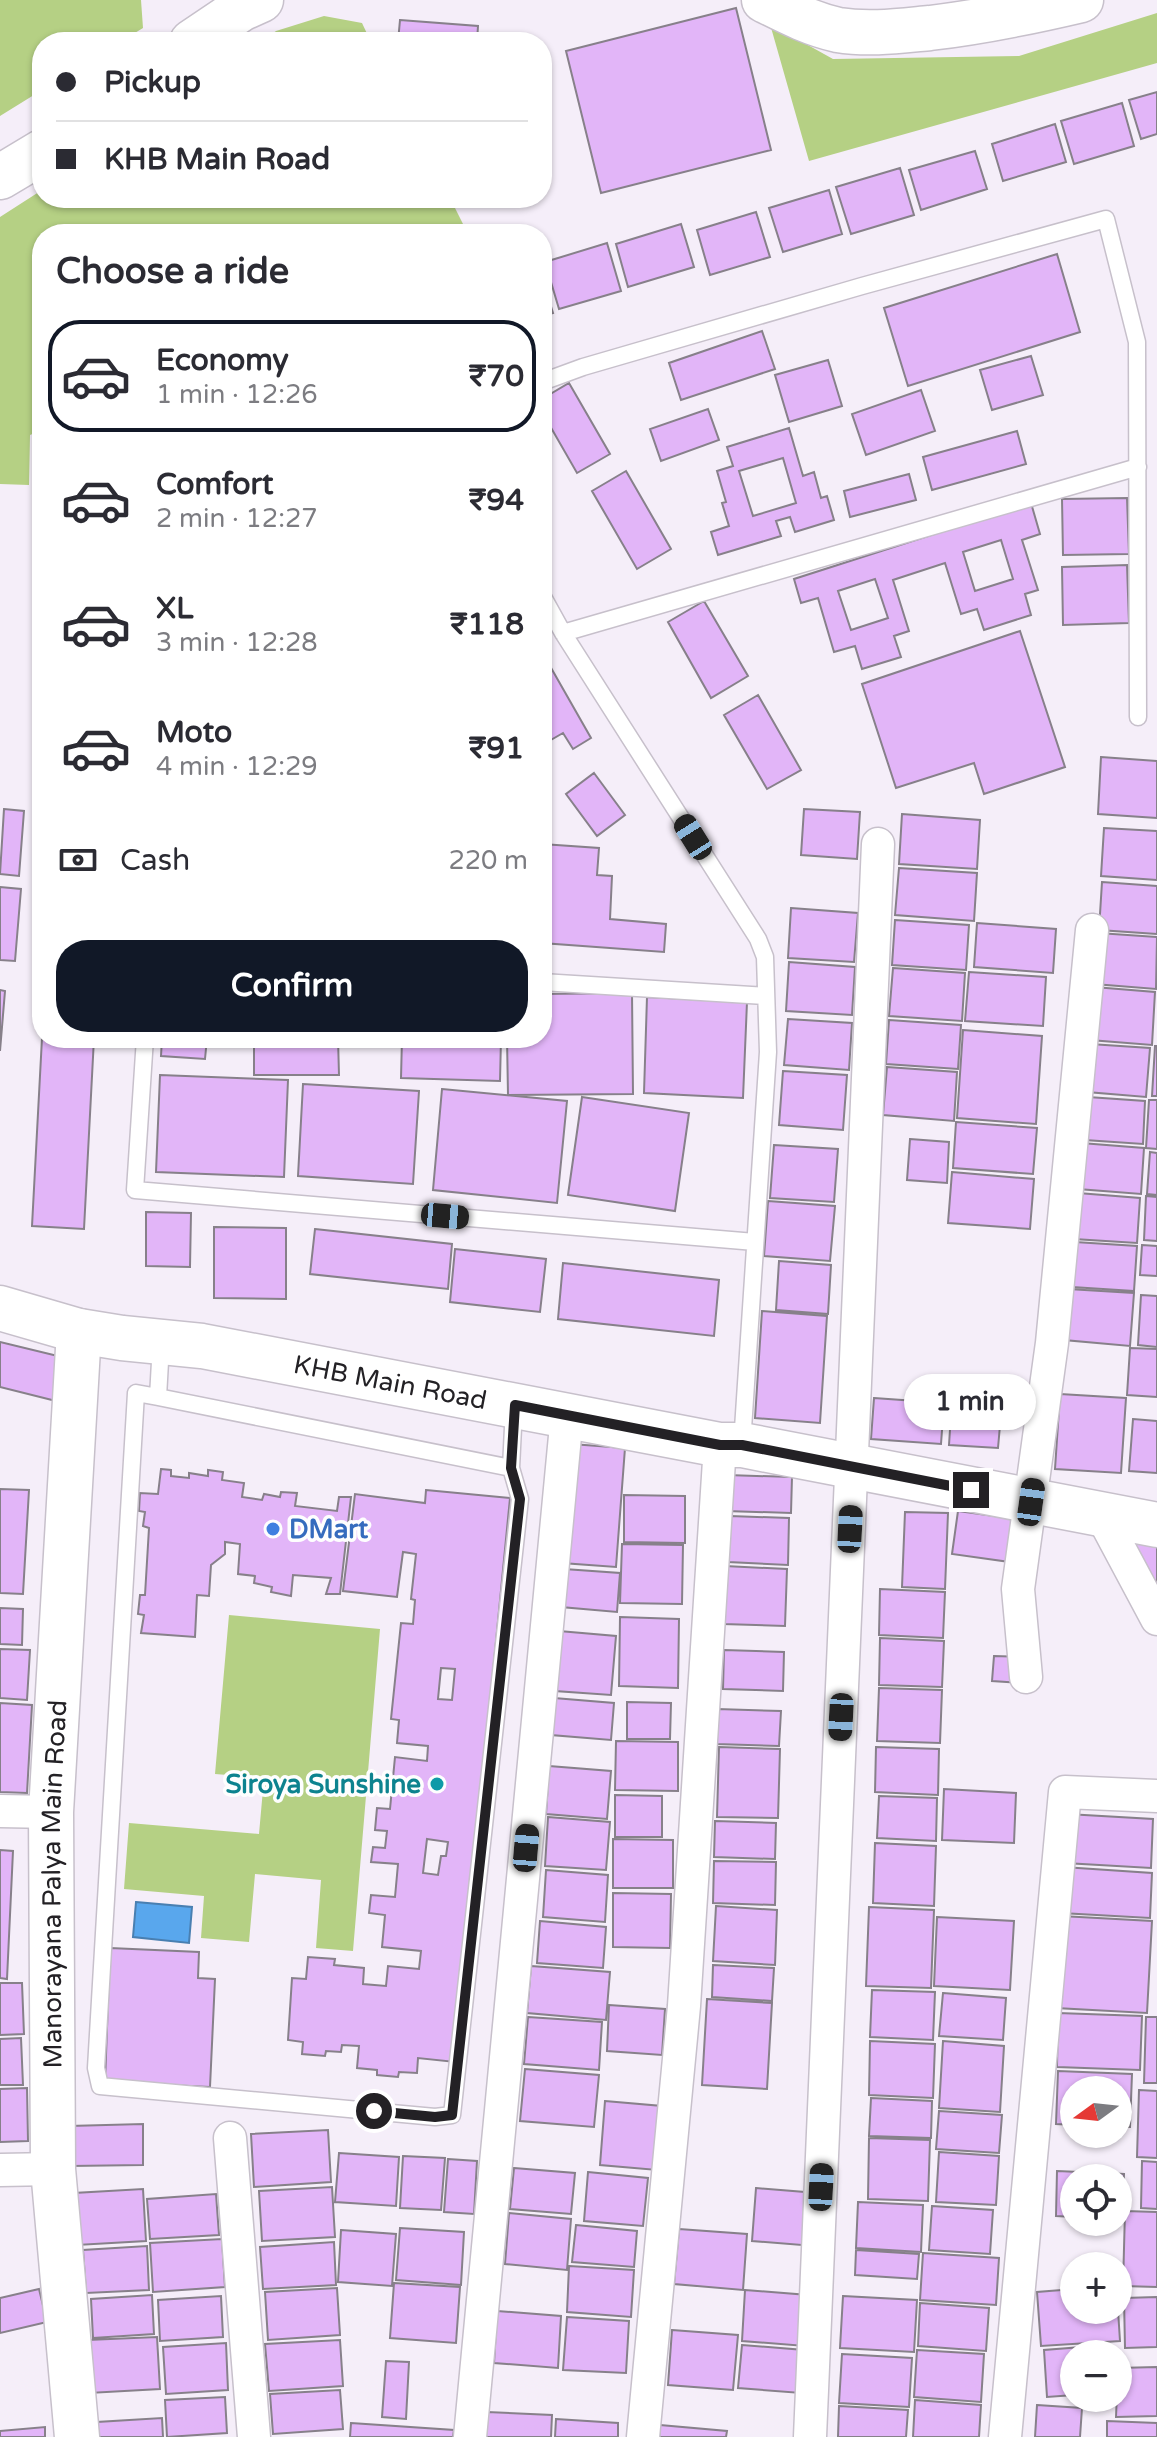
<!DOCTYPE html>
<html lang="en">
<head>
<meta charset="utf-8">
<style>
  body { margin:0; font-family:"Varela Round",sans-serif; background:#f7f7f7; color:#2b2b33; height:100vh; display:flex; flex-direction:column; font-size:30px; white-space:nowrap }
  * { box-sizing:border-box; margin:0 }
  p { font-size:26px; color:#7c7c81 }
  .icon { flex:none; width:44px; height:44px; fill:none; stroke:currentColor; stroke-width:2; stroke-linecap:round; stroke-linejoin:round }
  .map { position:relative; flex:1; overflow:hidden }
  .panel { position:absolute; left:32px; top:224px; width:520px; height:824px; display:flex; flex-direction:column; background:#fff; border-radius:32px; box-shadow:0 2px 6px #0004 }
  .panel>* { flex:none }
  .hud { position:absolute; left:32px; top:32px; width:520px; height:176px; border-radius:32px; box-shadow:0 2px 6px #0004; display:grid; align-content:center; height:176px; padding:0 24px; background:#fff }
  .needle { width:52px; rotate:255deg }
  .tools { position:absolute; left:1060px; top:2076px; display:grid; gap:16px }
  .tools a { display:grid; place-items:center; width:72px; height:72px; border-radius:50%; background:#fff; box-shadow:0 2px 6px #0004; font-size:40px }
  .end { position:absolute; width:36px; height:36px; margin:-18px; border:10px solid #232125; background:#fff; box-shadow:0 0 0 4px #fff }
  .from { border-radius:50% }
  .bubble { position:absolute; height:56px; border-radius:28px; background:#fff; box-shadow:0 2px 6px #0004; font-size:26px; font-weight:700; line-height:56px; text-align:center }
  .car { position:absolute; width:24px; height:48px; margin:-24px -12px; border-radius:10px; box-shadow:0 0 6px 2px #0007; background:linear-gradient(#222 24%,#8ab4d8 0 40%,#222 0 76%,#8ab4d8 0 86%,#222 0) }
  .hud b { display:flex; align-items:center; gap:28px; height:76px; font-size:30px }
  .hud b+b { border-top:2px solid #e1e1e2 }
  .hud i { width:20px; height:20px; background:#2b2b33 }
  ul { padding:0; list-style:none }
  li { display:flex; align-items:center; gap:24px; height:112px; margin:0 16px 12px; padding:0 8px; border:4px solid transparent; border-radius:32px }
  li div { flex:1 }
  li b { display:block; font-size:30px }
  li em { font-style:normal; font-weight:700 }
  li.active { border-color:#111827 }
  li>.icon { width:72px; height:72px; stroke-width:1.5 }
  h2 { padding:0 24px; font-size:36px; line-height:96px }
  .pay { display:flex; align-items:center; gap:20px; height:88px; padding:0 24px; font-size:30px }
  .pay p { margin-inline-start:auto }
  .primary-button { display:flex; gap:16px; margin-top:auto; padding:16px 24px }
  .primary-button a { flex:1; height:92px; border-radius:32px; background:#111827; color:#fff; font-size:32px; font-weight:700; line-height:92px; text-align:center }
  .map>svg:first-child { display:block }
</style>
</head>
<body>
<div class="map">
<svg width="1157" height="2437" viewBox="0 0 1157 2437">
  <rect width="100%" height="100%" fill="#f5eef9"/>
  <!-- green -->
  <path fill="#b5d084" d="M0,0H141L143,28L120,42H42V90L0,116Z
    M1157,13V63L809,161L770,24L833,59L1019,56Z
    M324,16L362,23L371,42H261L276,31Z
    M42,190V198H450L468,234H42V430L30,435L29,485L0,484V217Z
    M229,1615L380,1629L353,1951L316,1948L321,1880L255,1874L249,1942L201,1938L204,1896L124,1889L129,1823L259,1834L264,1778L215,1774Z"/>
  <!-- water -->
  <path fill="#59a7ed" stroke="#497fb1" stroke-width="2" d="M136,1902L192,1907L189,1943L133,1937Z"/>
  <!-- building -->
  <path fill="#e2b5f8" stroke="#87808a" stroke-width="2" fill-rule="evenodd" d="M736,8L771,150L601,193L566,51Z
    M400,20L478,26L477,42H398Z
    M1157,92V134L1141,139L1129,100Z
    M1122,103L1134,146L1074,164L1061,121Z
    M1055,124L1066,162L1003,181L992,144Z
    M975,151L987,189L921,210L909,170Z
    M900,168L914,215L851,234L836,187Z
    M829,190L842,234L783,252L769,208Z
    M756,212L770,257L710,275L697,230Z
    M681,224L694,267L628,287L616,244Z
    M607,243L621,291L559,309L545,262Z
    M1057,254L1080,332L908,386L884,308Z
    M542,277L553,313L542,316Z
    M762,331L775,369L681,400L669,363Z
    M1031,356L1043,395L992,410L980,370Z
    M828,360L842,406L789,422L775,375Z
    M569,383L610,454L577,473L542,412V399Z
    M921,390L935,431L866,455L852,414Z
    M708,409L719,440L661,461L650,429Z
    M789,428L803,476L814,472L821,498L827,496L834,520L795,532L790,517L776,521L781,536L718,555L711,532L729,526L722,503L726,502L717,471L733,466L727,447ZM783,458L796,503L753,516L739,471Z
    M1017,431L1026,464L932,490L923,457Z
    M626,471L671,549L637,569L592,491Z
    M909,474L916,500L850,517L844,491Z
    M1127,498L1129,554L1063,555L1062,499Z
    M1031,503L1040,534L1022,540L1038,590L1025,594L1031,615L984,630L977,609L961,614L945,563L893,580L909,631L894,636L901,657L862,669L855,646L834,652L818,598L801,603L794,579ZM1001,540L1013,579L975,591L963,552ZM875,579L888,618L851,630L838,591Z
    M1127,565L1129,623L1063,625L1062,567Z
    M704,601L748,676L711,698L668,622Z
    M1020,631L1065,767L984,794L974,763L896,788L862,684Z
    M542,652L591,738L573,749L563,733L542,745Z
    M758,695L801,770L767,789L724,715Z
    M1101,757L1157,761V818L1098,814Z
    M594,773L625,815L597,836L566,794Z
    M4,809L24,811L19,876L0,874Z
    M804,809L860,812L857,859L801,855Z
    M902,814L980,820L977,869L899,864Z
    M1104,828L1157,831V880L1101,876Z
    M542,844L599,848L597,875L612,876L610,919L666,924L664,952L542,943Z
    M899,868L977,873L974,921L895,915Z
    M1102,882L1157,886V934L1099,930Z
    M0,887L21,889L15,961L0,960Z
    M791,908L858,913L854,962L788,958Z
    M895,920L969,925L966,970L892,965Z
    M977,923L1056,929L1053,973L974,967Z
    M1098,933L1157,937L1156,989L1094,984Z
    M789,962L855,967L852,1015L786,1011Z
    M893,968L965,973L962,1021L889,1016Z
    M969,972L1046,977L1043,1026L965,1021Z
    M1094,987L1155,992L1152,1045L1090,1040Z
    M0,990L5,991L0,1051Z
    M632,993L633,1094L508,1095L507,1038H542V994Z
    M647,997L747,1002L743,1098L644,1093Z
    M788,1019L852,1023L849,1070L784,1065Z
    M889,1020L961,1025L958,1069L886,1064Z
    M963,1030L1042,1036L1036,1124L957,1118Z
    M42,1038H94L84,1229L32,1226Z
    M162,1038H207L205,1059L161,1056Z
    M254,1038H338L339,1075H254Z
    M402,1038H501L500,1081L401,1078Z
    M1090,1044L1150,1048L1146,1097L1087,1092Z
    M1155,1046H1157V1096H1152Z
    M887,1067L957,1072L954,1121L883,1115Z
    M783,1071L847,1075L843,1130L779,1125Z
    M160,1075L288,1080L284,1177L156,1172Z
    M303,1084L419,1091L413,1184L298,1176Z
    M442,1089L567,1101L557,1203L433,1190Z
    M582,1097L689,1113L675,1211L568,1195Z
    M1088,1097L1145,1101L1143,1144L1085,1140Z
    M1149,1100H1157V1149L1146,1148Z
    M956,1122L1037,1128L1033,1174L953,1168Z
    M910,1139L949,1142L947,1183L907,1180Z
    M1081,1143L1144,1148L1141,1194L1078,1189Z
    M774,1145L838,1149L834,1202L770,1198Z
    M1150,1152L1157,1153V1195L1147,1194Z
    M952,1172L1034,1179L1030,1229L948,1223Z
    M1078,1193L1140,1198L1137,1243L1074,1239Z
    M1146,1196L1157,1197V1241L1144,1240Z
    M768,1201L835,1206L830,1261L764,1256Z
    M146,1212L191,1213L190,1267L146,1266Z
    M214,1227L286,1228V1299L214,1298Z
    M315,1229L452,1244L448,1289L310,1274Z
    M1075,1242L1137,1246L1134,1291L1072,1287Z
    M1142,1245L1157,1246V1276L1140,1275Z
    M455,1249L546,1259L540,1312L450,1302Z
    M779,1261L831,1265L828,1314L776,1310Z
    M563,1263L719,1280L714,1336L558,1319Z
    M1068,1289L1134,1293L1130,1346L1064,1340Z
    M1141,1295L1157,1296V1347L1138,1345Z
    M762,1311L827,1316L820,1423L755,1418Z
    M0,1342L66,1358L56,1401L0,1387Z
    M1130,1348L1157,1349V1397L1127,1395Z
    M1060,1394L1126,1398L1121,1473L1055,1469Z
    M874,1398L944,1403L941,1444L871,1439Z
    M952,1399L1002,1403L998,1448L949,1445Z
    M1133,1419L1157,1421V1473L1129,1471Z
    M571,1444L625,1448L616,1567L562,1563Z
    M161,1469L171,1470V1476L189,1478V1473L208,1476V1470L223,1472L222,1480L244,1483L242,1497L262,1500L264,1494L280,1497L281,1492L297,1493L295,1506L337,1511L339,1497H351L340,1594H326L331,1578L293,1575L291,1596L271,1592L272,1587L254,1583L255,1576L238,1574L240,1544L225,1542V1554L211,1565L209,1596L197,1595L195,1637L141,1633L144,1615L138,1614L140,1595H145L149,1528L143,1526L145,1512L139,1511L140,1493L158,1494Z
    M727,1475L792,1477L791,1513L726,1511Z
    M0,1489L29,1490L23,1594L0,1593Z
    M426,1490L510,1498L455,2062L418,2058L417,2073L399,2072L398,2077L377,2075V2070L357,2068L359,2046L342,2045L341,2052L326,2051L325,2056L302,2054L303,2042L288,2040L292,1978L306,1979L308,1957L335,1959L334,1965L364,1968L363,1984L386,1986L388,1966L419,1969L421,1951L382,1947L385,1915L369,1913L371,1895L395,1897L398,1864L371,1862L373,1847L385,1848L387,1831L375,1830L377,1808L390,1809L395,1757L427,1761L428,1746L397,1743L399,1720L391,1719L401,1623L413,1624L415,1600L411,1599L416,1554L403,1552L397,1597L343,1591L355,1494L425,1503ZM441,1668L455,1669L452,1700L438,1699ZM427,1839L448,1842L446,1856H441L438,1875L423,1873Z
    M624,1495L685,1496V1543L624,1542Z
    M958,1511L1023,1520L1017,1563L952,1554Z
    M905,1512L948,1513L945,1589L902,1587Z
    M730,1516L789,1518L788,1565L728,1562Z
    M1127,1542L1157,1546V1600Z
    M622,1544L683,1545L682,1604L620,1603Z
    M725,1566L787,1569L785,1626L723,1624Z
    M564,1569L620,1573L617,1612L561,1607Z
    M880,1589L945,1592L943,1638L879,1635Z
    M0,1608L23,1609L22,1645L0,1644Z
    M620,1617L679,1619L678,1688L619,1686Z
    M559,1631L616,1636L611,1695L555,1691Z
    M880,1638L944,1641L942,1687L879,1685Z
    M0,1649L30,1650L27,1700L0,1698Z
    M724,1650L784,1652L783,1691L723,1689Z
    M994,1656L1022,1657L1020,1683L992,1681Z
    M879,1688L942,1690L940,1743L877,1741Z
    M554,1698L614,1703L611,1740L551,1735Z
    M627,1702L671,1703L670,1739H627Z
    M0,1703L32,1705L27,1793L0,1792Z
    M717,1709L781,1711L779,1746L716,1744Z
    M616,1741L678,1742V1791L615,1790Z
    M719,1747L780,1749L778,1818L717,1817Z
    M876,1747L939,1749L938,1795L875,1792Z
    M549,1766L611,1771L607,1819L546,1814Z
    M944,1789L1016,1793L1014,1843L942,1840Z
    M615,1795L662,1796V1837H615Z
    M879,1796L937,1798L936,1841L877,1838Z
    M1067,1814L1153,1819L1151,1868L1065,1863Z
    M548,1817L610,1822L606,1870L545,1866Z
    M715,1821L776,1823L775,1859L714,1857Z
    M613,1839L673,1840V1888H613Z
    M875,1843L936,1846L934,1906L873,1903Z
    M0,1850L13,1851L7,1979L0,1978Z
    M714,1861L776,1862L775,1905L713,1903Z
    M1063,1867L1152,1873L1150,1918L1061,1913Z
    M546,1870L608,1875L605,1922L543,1917Z
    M613,1893L671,1894L670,1948L613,1947Z
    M716,1906L777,1910L775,1965L713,1961Z
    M869,1907L934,1910L931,1988L866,1986Z
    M1061,1916L1152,1921L1147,2013L1056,2008Z
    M937,1917L1014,1921L1010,1990L934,1986Z
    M540,1921L606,1927L603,1968L537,1963Z
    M110,1948L199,1952L198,1978L215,1979L210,2087L105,2082Z
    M713,1965L774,1968L772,2001L712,1997Z
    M531,1966L610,1972L606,2020L527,2013Z
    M0,1983H22L24,2034L0,2035Z
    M872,1990L935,1992L933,2040L870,2037Z
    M943,1993L1006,1998L1003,2040L939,2036Z
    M707,1999L772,2003L767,2089L702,2085Z
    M609,2005L665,2009L662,2055L607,2051Z
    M1058,2013L1142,2016L1140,2070L1057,2067Z
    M528,2017L602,2022L599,2070L524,2064Z
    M1146,2017H1157V2083H1144Z
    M21,2038L23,2085H0V2039Z
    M870,2041L935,2044L933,2098L869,2095Z
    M943,2041L1004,2046L1000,2112L939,2108Z
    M525,2069L599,2075L594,2127L520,2121Z
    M1058,2071L1132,2074L1130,2127H1118V2090H1074V2125L1056,2124Z
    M27,2088L28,2141L0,2142V2089Z
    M1139,2090L1157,2091V2158L1137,2157Z
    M871,2098L932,2101L931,2138L869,2136Z
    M605,2101L662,2106L657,2170L600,2165Z
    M939,2111L1002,2115L999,2153L936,2149Z
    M143,2124V2165L70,2166L69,2126Z
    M328,2130L331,2182L254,2187L251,2134Z
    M869,2138L930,2140L928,2201L868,2199Z
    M939,2152L999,2156L996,2205L936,2202Z
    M339,2153L399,2157L396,2206L335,2202Z
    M403,2156L445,2158L441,2210L400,2208Z
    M448,2159L477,2161L474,2214L444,2212Z
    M1142,2161L1157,2162V2209L1141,2208Z
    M514,2168L575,2173L571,2214L510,2209Z
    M1057,2171L1124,2174L1122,2219H1118V2178H1074V2217L1056,2216Z
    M588,2172L648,2178L643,2226L584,2221Z
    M332,2187L335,2237L262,2241L259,2191Z
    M756,2188L817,2193L814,2246L752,2241Z
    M143,2189L146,2241L77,2245L74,2193Z
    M216,2194L219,2235L150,2239L147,2199Z
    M858,2202L923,2205L921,2252L856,2248Z
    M932,2206L993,2210L990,2254L929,2250Z
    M1125,2211L1157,2212V2287L1123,2286Z
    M509,2213L571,2219L567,2270L505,2264Z
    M576,2225L637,2231L634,2267L572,2262Z
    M400,2228L464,2232L461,2285L396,2280Z
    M679,2229L747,2234L743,2290L674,2284Z
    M341,2230L396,2234L392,2286L338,2282Z
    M222,2239L225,2287L153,2292L150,2243Z
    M334,2242L336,2285L263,2289L260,2247Z
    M147,2246L149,2290L86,2293L83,2250Z
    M856,2250L919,2254L917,2279L855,2275Z
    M923,2253L999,2258L996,2305L920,2300Z
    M569,2266L634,2270L631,2317L567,2312Z
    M394,2283L460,2287L456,2343L390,2338Z
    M337,2288L340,2335L268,2340L265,2292Z
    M39,2289L47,2322L0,2333V2298Z
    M1074,2289V2310H1118L1120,2341L1041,2346L1037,2292Z
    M745,2290L808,2295L805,2346L742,2341Z
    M152,2295L154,2334L93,2338L91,2299Z
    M221,2296L223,2337L160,2341L158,2300Z
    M843,2296L917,2300L914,2352L840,2348Z
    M1157,2297V2347L1125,2348L1124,2298Z
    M920,2303L989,2308L986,2351L918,2346Z
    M497,2311L561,2316L558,2368L494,2363Z
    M567,2317L629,2321L626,2373L563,2370Z
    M672,2330L738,2335L733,2390L668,2385Z
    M157,2337L160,2389L89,2393L87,2340Z
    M340,2340L343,2386L269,2391L265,2344Z
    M226,2343L228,2390L166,2394L163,2347Z
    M742,2345L804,2350L801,2393L738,2388Z
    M1107,2345L1108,2354H1074V2395L1047,2397L1044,2350Z
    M917,2350L984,2354L981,2402L914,2397Z
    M842,2354L912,2358L909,2407L839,2403Z
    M386,2361L409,2362L406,2419L382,2417Z
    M1157,2367V2416L1116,2417L1118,2368Z
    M340,2390L343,2429L273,2434L270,2394Z
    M225,2397L227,2433L167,2437L165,2400Z
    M915,2400L981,2405L979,2437H913Z
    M1037,2405L1082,2408L1080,2437H1035Z
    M839,2406L908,2410L906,2437H838Z
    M487,2412L552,2415L551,2437H486Z
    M162,2418L163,2437H98L97,2422Z
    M556,2419L618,2423V2437H555Z
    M1107,2421L1157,2423V2437H1107Z
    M351,2423L454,2430L453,2437H350Z
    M660,2425L727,2431L726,2437H659Z
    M45,2427V2437H0V2431Z"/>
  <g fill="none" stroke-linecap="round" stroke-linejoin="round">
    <defs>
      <path id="lane" d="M542,382L583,367L862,286L1106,219L1137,342L1138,717
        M542,595L563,633L758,939L765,957L768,1052L742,1444
        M563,633L1138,467
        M542,982L766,996
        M145,1038L135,1190L755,1242
        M161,1344L158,1397L136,1393L96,2068L100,2086L435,2117L452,2115L520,1499L511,1468L514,1407
        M158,1397L511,1468"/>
      <path id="street" d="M1102,1516L1157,1619
        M1026,1677L1018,1589L1052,1343L1092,930
        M0,1811L51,1812
        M230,2138L254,2437
        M0,2170L53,2169
        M470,2437L567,1415
        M643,2437L684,2006L720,1445
        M810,2437L878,844
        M1005,2437L1065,1792L1157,1796"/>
      <g id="secondary">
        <path d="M764,0C788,12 811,24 838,30C869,35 898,31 930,28C981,22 1030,12 1081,0"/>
        <path d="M192,42L241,9L261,0"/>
        <path d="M0,177L42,152"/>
        <path id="s1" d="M0,1308L79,1331L122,1338L202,1346L720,1445H742L1157,1525"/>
        <path id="s2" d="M77,2437L53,2169L51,1812L79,1331"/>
      </g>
    </defs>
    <!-- lane casing -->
    <use href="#lane" stroke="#c7c0cb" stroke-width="19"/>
    <!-- street casing -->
    <use href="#street" stroke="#c7c0cb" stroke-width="35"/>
    <!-- secondary casing -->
    <use href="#secondary" stroke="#c7c0cb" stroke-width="47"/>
    <!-- lane -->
    <use href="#lane" stroke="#fff" stroke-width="16"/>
    <!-- street -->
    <use href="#street" stroke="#fff" stroke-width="32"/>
    <!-- secondary -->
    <use href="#secondary" stroke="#fff" stroke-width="44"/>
  </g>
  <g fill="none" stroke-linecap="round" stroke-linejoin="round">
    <!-- route -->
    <path stroke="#232125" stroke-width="10" d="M374,2111L435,2117L452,2115L520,1499L511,1468L515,1405L720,1445H742L971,1490"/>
  </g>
  <!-- markers -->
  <circle fill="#3f7fe0" stroke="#fefefe" stroke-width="3" cx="273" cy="1529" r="8"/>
  <circle fill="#0f9aa8" stroke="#fefefe" stroke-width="3" cx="437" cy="1784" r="8"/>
  <g text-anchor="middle" stroke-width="7" stroke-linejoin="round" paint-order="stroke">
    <!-- street labels -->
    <g font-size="26" fill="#232125" stroke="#fefefe">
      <text dy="9" stroke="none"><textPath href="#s1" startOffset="398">KHB Main Road</textPath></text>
      <text dy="9" stroke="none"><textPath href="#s2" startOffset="554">Manorayana Palya Main Road</textPath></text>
    </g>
    <!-- shop labels -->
    <g font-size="26" font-weight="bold" fill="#366cbe" stroke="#fefefe" text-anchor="start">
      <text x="289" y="1538">DMart</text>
    </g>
    <!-- culture labels -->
    <g font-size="26" font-weight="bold" fill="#0d838f" stroke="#fefefe" text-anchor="end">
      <text x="421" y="1793">Siroya Sunshine</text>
    </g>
  </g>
</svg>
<div class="tools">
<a><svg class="needle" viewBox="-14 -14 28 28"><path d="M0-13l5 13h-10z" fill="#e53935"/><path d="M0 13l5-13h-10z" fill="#7c7c81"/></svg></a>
<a><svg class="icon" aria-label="locate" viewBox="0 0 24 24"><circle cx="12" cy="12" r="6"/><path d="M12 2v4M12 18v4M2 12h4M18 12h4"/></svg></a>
<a>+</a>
<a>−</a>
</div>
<i class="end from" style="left:374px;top:2111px"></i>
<i class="end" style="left:971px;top:1490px"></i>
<div class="bubble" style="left:904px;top:1374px;width:132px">1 min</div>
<i class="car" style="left:693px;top:837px;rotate:328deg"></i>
<i class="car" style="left:445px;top:1216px;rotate:95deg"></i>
<i class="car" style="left:1031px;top:1502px;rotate:8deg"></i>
<i class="car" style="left:850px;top:1529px;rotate:3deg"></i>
<i class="car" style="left:841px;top:1717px;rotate:183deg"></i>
<i class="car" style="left:526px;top:1848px;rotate:5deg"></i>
<i class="car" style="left:821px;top:2187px;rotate:3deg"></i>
<div class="hud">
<b><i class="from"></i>Pickup</b>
<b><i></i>KHB Main Road</b>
</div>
<section class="panel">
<h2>Choose a ride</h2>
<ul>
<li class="active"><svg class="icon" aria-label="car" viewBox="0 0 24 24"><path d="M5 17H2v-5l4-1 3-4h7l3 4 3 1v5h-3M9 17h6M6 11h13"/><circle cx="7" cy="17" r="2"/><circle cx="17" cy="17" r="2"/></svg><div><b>Economy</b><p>1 min · 12:26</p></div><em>₹70</em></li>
<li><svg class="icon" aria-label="car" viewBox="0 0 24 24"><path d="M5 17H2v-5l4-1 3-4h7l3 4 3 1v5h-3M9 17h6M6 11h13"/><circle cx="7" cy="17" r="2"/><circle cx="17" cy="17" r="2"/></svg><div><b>Comfort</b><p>2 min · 12:27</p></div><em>₹94</em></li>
<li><svg class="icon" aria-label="car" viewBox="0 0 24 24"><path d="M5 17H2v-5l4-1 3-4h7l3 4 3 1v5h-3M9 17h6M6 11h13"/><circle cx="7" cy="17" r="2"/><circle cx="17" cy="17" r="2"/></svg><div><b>XL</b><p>3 min · 12:28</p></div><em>₹118</em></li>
<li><svg class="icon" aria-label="car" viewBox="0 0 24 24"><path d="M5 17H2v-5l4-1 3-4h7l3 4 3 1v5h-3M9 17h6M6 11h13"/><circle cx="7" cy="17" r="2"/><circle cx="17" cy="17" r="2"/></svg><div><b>Moto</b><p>4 min · 12:29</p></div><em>₹91</em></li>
</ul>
<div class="pay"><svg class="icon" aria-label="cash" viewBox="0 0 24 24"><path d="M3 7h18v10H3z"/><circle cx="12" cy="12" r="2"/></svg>Cash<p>220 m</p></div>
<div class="primary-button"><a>Confirm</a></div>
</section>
</div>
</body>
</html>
